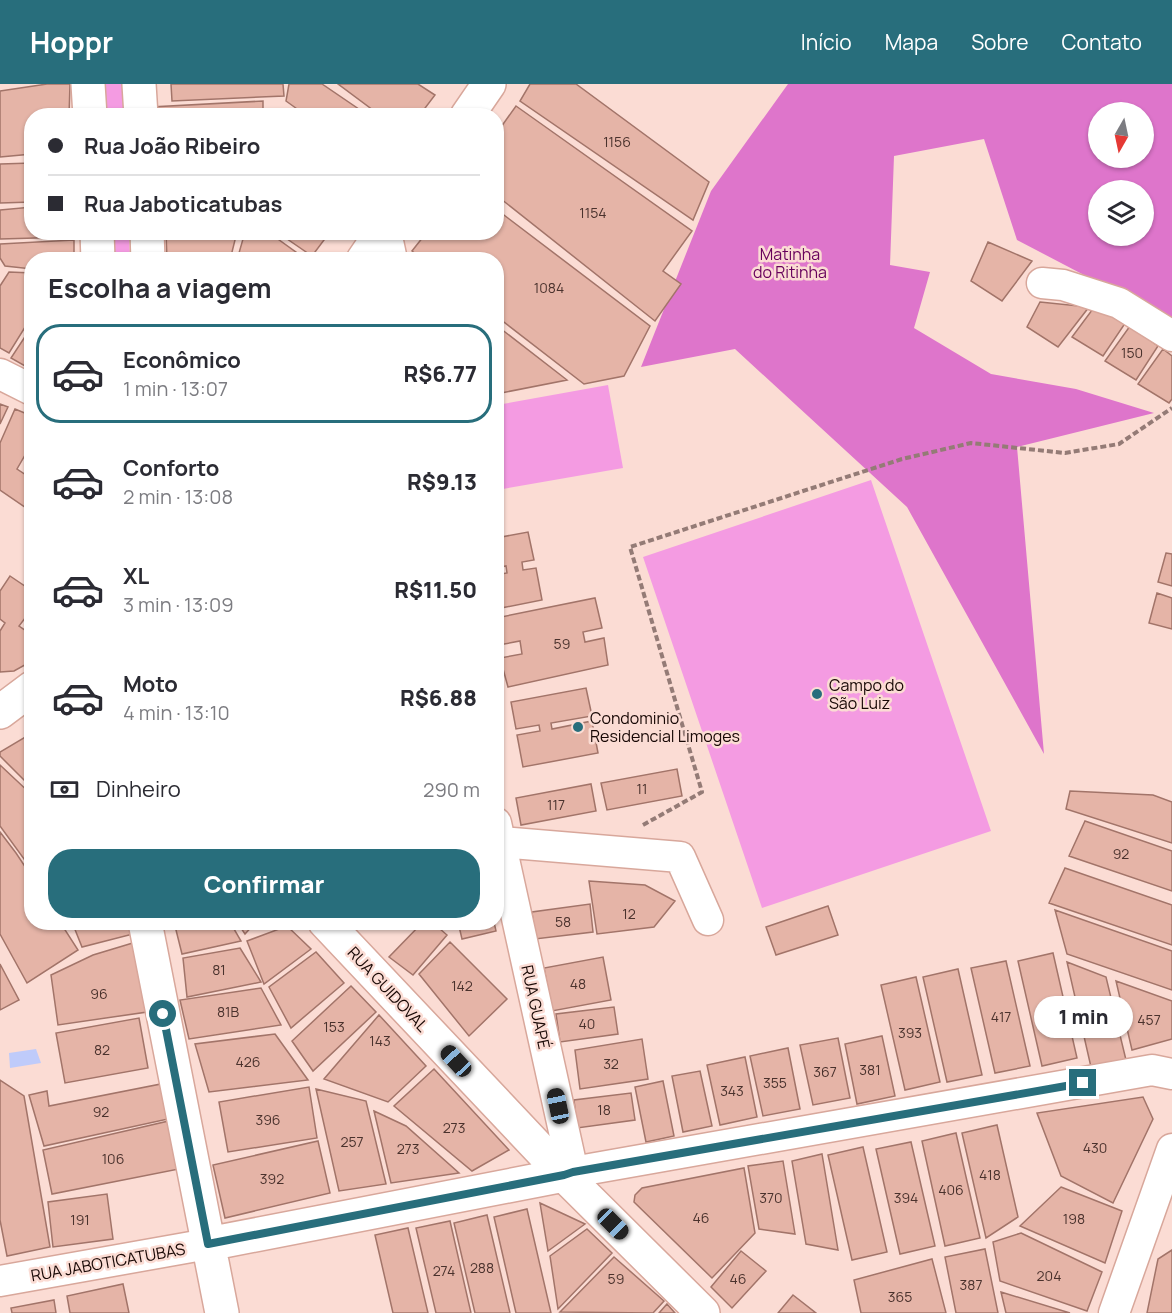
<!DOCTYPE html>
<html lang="pt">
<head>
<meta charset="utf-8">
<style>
  body { margin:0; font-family:Manrope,sans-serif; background:#f2f2f3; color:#2b2b33; height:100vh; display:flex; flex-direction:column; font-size:22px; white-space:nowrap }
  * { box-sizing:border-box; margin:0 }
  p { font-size:20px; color:#7c7c81 }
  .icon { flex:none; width:33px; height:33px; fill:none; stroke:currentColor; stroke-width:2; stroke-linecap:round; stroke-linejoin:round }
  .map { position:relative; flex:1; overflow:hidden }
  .side { position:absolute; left:24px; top:168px; width:480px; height:678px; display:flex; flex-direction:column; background:#fff; border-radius:24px; box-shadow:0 2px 4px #0004 }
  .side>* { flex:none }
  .banner { position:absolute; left:24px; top:24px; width:480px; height:132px; border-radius:24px; box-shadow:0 2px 4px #0004; display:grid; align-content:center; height:132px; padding:0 24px; background:#fff }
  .needle { width:39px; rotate:189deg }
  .buttons { position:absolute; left:1088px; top:18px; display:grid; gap:12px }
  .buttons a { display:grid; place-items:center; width:66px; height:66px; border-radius:50%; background:#fff; box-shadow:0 2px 4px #0004; font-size:30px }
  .end { position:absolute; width:27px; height:27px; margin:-14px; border:8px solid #286e7c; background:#fff; box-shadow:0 0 0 3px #fff }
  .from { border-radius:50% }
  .bubble { position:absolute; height:42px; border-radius:21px; background:#fff; box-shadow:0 2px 4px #0004; font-size:20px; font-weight:800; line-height:42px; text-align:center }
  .car { position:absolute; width:18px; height:36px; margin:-18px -9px; border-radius:8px; box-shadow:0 0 4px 2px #0007; background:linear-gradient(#222 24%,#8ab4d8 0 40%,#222 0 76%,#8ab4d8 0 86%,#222 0) }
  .banner b { display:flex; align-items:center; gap:21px; height:57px; font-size:22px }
  .banner b+b { border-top:2px solid #e1e1e2 }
  .banner i { width:15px; height:15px; background:#2b2b33 }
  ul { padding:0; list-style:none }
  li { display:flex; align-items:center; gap:18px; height:99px; margin:0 12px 9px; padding:0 12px; border:3px solid transparent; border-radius:24px }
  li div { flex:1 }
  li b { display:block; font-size:22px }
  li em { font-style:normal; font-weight:800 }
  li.selected { border-color:#286e7c }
  li>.icon { width:54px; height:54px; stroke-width:1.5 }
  h2 { padding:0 24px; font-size:27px; line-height:72px }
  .pay { display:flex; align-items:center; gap:15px; height:66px; padding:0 24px; font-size:22px }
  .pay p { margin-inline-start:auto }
  .cta { display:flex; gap:12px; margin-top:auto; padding:12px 24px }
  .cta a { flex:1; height:69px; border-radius:24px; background:#286e7c; color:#fff; font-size:24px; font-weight:800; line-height:69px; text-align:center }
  header { display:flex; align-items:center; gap:36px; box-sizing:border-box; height:84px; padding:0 30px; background:#286e7c; color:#fff }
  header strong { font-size:28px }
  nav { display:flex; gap:33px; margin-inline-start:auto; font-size:21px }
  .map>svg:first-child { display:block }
</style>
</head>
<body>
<header>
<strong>Hoppr</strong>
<nav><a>Início</a><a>Mapa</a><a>Sobre</a><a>Contato</a></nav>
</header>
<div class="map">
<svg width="1172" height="1229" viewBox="0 0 1172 1229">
  <rect width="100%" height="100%" fill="#fbdcd4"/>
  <!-- green -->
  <path fill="#f49be2" d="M104,0H124L125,31H106Z
    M111,149H129L130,175H112Z
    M608,301L623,384L497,406V321Z
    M871,396L991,747L762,824L643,473Z"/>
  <!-- forest -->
  <path fill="#de75cb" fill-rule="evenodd" d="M788,0H1172V237L1017,156L984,55L894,72L890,181L930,188L914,244L991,290L1076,305L1154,329L1017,363L1044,670L907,423L735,265L641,283L711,107ZM1098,28H1143V74H1098ZM1098,106H1143V152H1098Z"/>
  <!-- water -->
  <path fill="#bfcbfa" d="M36,965L41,979L10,984L9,969Z"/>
  <!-- building -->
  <path fill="#e5b4a7" stroke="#a27469" stroke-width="1.5" d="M47,0H70L69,32H32V70L0,73V7Z
    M171,0H283L284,12L172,17Z
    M289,0H322L369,32H307L286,17Z
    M338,0H418L435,11L419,32H381Z
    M530,0H576L709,98L693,136L520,17Z
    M263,17V32H152L151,23Z
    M516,22L692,147L663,187L681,200L655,237L496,111V50Z
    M32,79V118L0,119V80Z
    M32,123V148H72L71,153L0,155V126Z
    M496,125L650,242L624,292L584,300L496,232V176H423L412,167L427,148H496Z
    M166,148H237L230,176H167Z
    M245,148H268L307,176H237Z
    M277,148H330L312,172Z
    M74,156V176H32V185L5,182L0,174V160Z
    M988,158L1032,177L1002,217L971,197Z
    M9,188L32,189V232L9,269L0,264V202Z
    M1040,218L1089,223L1058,263L1027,243Z
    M1098,218L1126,238L1103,272L1072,253Z
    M496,241L567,296L496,310Z
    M32,242V286L11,274Z
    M1130,242L1158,262L1136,296L1105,277Z
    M1163,265L1172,272V315L1169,319L1138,300Z
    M0,320L8,323L0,340Z
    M15,325L32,332V359L17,385L32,395V428L0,406V359Z
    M528,448L534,476L522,478L523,486L536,484L542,516L496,525V491L507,489L506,482L496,484V454Z
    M1166,469L1172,470V502L1158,498Z
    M10,492L32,507V525L19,542L32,551V577L14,587L0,588V547L5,539L0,535V507Z
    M1157,509L1172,514V545L1149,539Z
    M595,514L602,544L583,548L585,558L604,554L608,581L508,603L500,574L522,570L520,557L499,561L496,548V534Z
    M586,604L592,632L551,639L552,645L592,637L598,669L523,683L517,651L540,647L539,641L516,645L511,618Z
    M32,649V704L0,672V668Z
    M0,681L32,711V786L0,742Z
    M677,685L682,712L607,726L601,699Z
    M591,700L596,727L521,741L516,714Z
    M1070,707L1153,711L1172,718V759L1066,725Z
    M1085,737L1172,767V807L1069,772Z
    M0,748L16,769L32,793V838H60L78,866L27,899L0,850Z
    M1065,784L1172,821V861L1049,819Z
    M589,797L645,801L675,817L654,843L597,850Z
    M590,820L593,848L535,855L532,828Z
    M828,822L838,851L776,871L766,843Z
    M1055,826L1172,867V906L1067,870Z
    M72,838H131L133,850L82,863Z
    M174,838H230L241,857L182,870Z
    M237,838H256L245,850Z
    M423,838H432L447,851L413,891L389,873Z
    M458,838H494L496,847L462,855Z
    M287,842L311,865L264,900L247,857Z
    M136,858L147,928L58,941L51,891L93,871Z
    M450,858L507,915L469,952L419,890Z
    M240,864L261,898L187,913L183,874Z
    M316,868L344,899L291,944L269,903Z
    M1053,869L1077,974L1042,982L1018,877Z
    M603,873L611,916L552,927L544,884Z
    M1006,877L1030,982L995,989L971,884Z
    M1067,878L1106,893L1126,976L1091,983Z
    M0,880L19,916L0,926Z
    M958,885L982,991L947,998L923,893Z
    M916,893L940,998L905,1006L881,901Z
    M1116,897L1172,917V955L1132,966Z
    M351,902L376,928L313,987L292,957Z
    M261,904L281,941L189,955L180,916Z
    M614,923L618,950L560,958L556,930Z
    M379,931L426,982L388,1018L324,995Z
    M139,934L148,984L65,999L56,949Z
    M275,950L308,996L209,1008L195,960Z
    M882,952L895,1012L857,1020L845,960Z
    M838,954L850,1014L813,1021L800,961Z
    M642,955L648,995L580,1005L575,966Z
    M788,964L800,1025L763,1032L750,972Z
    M745,973L757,1033L720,1041L707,981Z
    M434,985L509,1066L472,1087L394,1022Z
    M700,987L712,1042L683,1048L672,992Z
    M0,996L24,1012L50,1163L7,1172L0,1136Z
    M663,997L674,1052L646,1058L635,1003Z
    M161,1000L168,1035L44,1062L29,1011L47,1007L49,1022Z
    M309,1003L317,1054L228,1068L219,1018Z
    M316,1005L366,1017L386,1100L339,1107Z
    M631,1009L635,1036L577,1044L574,1016Z
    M1143,1013L1153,1035L1113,1119L1061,1092L1037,1029Z
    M374,1027L406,1042L459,1089L391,1099Z
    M173,1036L184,1084L52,1110L43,1066Z
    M997,1041L1018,1133L986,1154L962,1049Z
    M956,1049L980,1154L945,1162L922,1057Z
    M318,1057L330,1109L225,1134L213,1081Z
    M911,1058L935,1162L900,1170L876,1065Z
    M863,1063L887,1168L852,1176L828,1071Z
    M822,1070L838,1166L806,1160L792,1077Z
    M783,1077L795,1150L759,1145L748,1082Z
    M744,1084L755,1149L712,1194L634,1118L635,1111L642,1104Z
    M1061,1103L1122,1127L1105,1179L1020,1142Z
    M107,1110L113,1155L53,1163L48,1118Z
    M540,1119L585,1140L548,1167Z
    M527,1125L551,1229H516L494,1133Z
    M487,1131L510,1229H475L454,1139Z
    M450,1137L471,1229H436L416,1144Z
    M408,1144L428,1229H393L375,1151Z
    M587,1145L612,1169L558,1225L550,1172Z
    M1021,1149L1102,1188L1087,1227L1000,1197L993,1158Z
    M985,1165L998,1229H956L945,1173Z
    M1172,1166V1229H1147L1158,1175Z
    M741,1167L766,1187L732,1224L711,1203Z
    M614,1173L664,1217L653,1229L560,1228Z
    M932,1175L946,1229H861L854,1196Z
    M123,1200L129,1229H70L67,1212Z
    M1001,1208L1070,1229H1006Z
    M793,1211L816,1229H778Z
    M54,1216L56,1229H12L11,1224Z
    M667,1220L675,1229H659Z"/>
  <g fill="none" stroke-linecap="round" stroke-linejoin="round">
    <defs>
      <path id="street" d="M386,148L392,176
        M1042,199L1063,201L1119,219L1172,252
        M0,290L32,306
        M496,739L573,1088
        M500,758L680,773L708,836
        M564,1091L573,1088L1152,986L1172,990
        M0,1197L208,1160
        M1114,1229L1172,1065"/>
      <path id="secondary" d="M88,0L90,32
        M139,0L141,32
        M467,32L489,0
        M97,148L98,176
        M147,148L148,176
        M363,176L382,148
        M0,628L32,604
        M145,838L222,1229
        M325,838L564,1091L703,1229
        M208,1160L564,1091"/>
    </defs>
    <!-- street casing -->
    <use href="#street" stroke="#d8a79b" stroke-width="33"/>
    <!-- secondary casing -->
    <use href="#secondary" stroke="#d8a79b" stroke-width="36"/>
    <!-- path -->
    <path stroke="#947b76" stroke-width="4" stroke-dasharray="6 3" stroke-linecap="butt" d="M643,741L702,708L630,463L902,375L971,359L1065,369L1119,360L1172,324"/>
    <!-- street -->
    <use href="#street" stroke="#fff" stroke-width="30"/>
    <!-- secondary -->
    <use href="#secondary" stroke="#fff" stroke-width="33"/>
  </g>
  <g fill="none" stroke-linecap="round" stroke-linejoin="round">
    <!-- route -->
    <path stroke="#286e7c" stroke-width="8" d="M163,930L208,1160L564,1091L573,1088L1083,999"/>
  </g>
  <!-- markers -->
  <g fill="#286e7c" stroke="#fbdcd4" stroke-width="2">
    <circle cx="817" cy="610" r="6"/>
    <circle cx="578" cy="643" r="6"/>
  </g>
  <g text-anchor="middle" stroke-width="5" stroke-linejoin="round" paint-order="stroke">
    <!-- number labels -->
    <g font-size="14" fill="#4a322d">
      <text x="617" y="63">1156</text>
      <text x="593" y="134">1154</text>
      <text x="549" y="209">1084</text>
      <text x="1132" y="274">150</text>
      <text x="562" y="565">59</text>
      <text x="642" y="710">11</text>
      <text x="556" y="726">117</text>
      <text x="1121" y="775">92</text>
      <text x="629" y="835">12</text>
      <text x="563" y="843">58</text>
      <text x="219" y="891">81</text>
      <text x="578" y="905">48</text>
      <text x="462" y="907">142</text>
      <text x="99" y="915">96</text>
      <text x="228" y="933">81B</text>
      <text x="1001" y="938">417</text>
      <text x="1149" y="941">457</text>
      <text x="587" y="945">40</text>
      <text x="334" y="948">153</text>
      <text x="910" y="954">393</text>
      <text x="380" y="962">143</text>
      <text x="102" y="971">82</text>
      <text x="248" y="983">426</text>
      <text x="611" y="985">32</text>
      <text x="870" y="991">381</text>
      <text x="825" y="993">367</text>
      <text x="775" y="1004">355</text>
      <text x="732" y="1012">343</text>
      <text x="604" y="1031">18</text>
      <text x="101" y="1033">92</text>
      <text x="268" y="1041">396</text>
      <text x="454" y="1049">273</text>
      <text x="352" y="1063">257</text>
      <text x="1095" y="1069">430</text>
      <text x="408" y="1070">273</text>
      <text x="113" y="1080">106</text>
      <text x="990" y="1096">418</text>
      <text x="272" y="1100">392</text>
      <text x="951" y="1111">406</text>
      <text x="771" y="1119">370</text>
      <text x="906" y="1119">394</text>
      <text x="701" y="1139">46</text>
      <text x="1074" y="1140">198</text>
      <text x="80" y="1141">191</text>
      <text x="482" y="1189">288</text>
      <text x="444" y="1192">274</text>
      <text x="1049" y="1197">204</text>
      <text x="616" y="1200">59</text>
      <text x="738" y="1200">46</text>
      <text x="971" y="1206">387</text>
      <text x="900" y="1218">365</text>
    </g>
    <!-- park labels -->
    <g font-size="16" fill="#67015c" stroke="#fbdcd4">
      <text x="790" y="176">Matinha<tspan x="790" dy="18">do Ritinha</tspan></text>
    </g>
    <!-- poi labels -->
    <g font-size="16" fill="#170704" stroke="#fbdcd4" text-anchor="start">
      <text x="829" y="607">Campo do<tspan x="829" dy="18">São Luiz</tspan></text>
      <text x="590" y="640">Condominio<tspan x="590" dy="18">Residencial Limoges</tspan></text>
    </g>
    <!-- street labels -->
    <g font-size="16" fill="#170704" stroke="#fbdcd4">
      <text transform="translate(388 905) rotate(47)" y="6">RUA GUIDOVAL</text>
      <text transform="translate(536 923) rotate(78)" y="6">RUA GUAPÉ</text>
      <text transform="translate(108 1178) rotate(-10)" y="6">RUA JABOTICATUBAS</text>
    </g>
  </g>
</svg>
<div class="buttons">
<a><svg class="needle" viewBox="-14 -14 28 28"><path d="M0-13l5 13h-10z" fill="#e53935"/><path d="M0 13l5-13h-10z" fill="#7c7c81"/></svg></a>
<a><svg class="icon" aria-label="layers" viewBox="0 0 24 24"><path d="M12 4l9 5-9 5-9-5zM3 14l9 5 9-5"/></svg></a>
</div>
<i class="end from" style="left:163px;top:930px"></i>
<i class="end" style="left:1083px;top:999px"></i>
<div class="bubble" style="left:1034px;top:912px;width:99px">1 min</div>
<i class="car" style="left:456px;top:977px;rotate:317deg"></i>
<i class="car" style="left:558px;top:1022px;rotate:348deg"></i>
<i class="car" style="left:613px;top:1140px;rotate:135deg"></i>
<div class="banner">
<b><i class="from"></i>Rua João Ribeiro</b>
<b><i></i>Rua Jaboticatubas</b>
</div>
<section class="side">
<h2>Escolha a viagem</h2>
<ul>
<li class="selected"><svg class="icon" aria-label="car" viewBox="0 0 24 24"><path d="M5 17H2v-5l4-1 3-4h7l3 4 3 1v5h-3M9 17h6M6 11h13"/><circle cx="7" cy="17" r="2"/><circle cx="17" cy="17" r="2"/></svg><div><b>Econômico</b><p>1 min · 13:07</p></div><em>R$6.77</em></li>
<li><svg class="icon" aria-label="car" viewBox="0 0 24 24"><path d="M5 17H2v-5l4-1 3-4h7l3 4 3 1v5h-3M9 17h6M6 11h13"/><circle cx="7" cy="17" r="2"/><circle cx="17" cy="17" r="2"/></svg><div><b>Conforto</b><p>2 min · 13:08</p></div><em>R$9.13</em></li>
<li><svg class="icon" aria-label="car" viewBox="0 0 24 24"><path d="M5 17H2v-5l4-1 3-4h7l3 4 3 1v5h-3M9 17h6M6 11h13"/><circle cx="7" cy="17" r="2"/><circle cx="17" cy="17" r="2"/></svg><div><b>XL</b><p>3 min · 13:09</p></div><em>R$11.50</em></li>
<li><svg class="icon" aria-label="car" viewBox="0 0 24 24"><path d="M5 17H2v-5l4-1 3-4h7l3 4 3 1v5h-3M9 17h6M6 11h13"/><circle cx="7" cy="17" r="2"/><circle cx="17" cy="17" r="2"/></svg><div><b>Moto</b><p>4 min · 13:10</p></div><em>R$6.88</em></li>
</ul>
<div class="pay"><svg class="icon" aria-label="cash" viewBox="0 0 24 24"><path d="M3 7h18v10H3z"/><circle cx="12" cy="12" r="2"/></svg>Dinheiro<p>290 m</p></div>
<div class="cta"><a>Confirmar</a></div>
</section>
</div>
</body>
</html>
